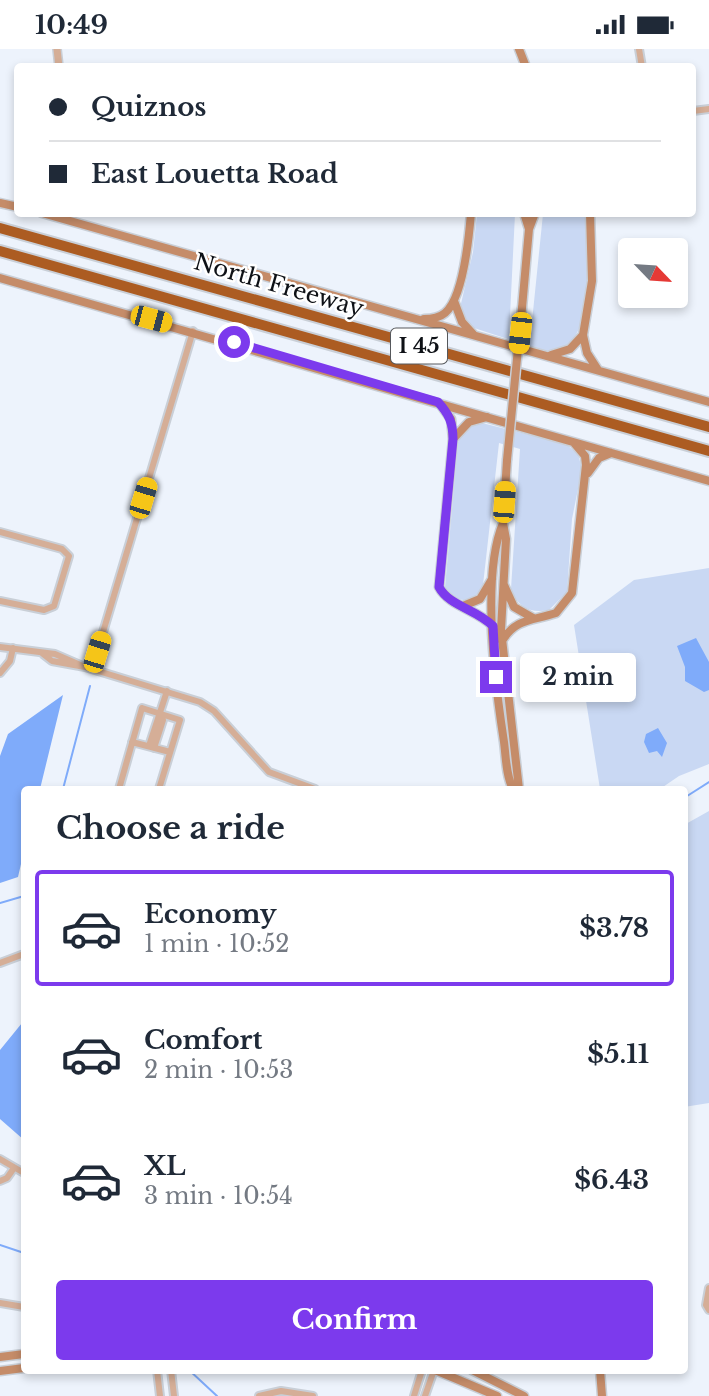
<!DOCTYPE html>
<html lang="en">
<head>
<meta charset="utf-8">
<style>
  body { margin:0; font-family:"Libre Baskerville",serif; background:#f2f2f3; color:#1f2937; height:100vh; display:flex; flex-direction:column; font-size:26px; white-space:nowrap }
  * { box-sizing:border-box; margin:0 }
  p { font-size:23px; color:#747a83 }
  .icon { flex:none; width:38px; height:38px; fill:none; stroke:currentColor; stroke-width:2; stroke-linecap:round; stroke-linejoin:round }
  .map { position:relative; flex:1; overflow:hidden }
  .side { position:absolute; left:21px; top:737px; width:667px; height:588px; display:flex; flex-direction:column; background:#fff; border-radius:7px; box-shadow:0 4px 10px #0003 }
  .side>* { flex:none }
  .banner { position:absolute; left:14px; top:14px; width:682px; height:154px; border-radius:7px; box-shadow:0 4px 10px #0003; display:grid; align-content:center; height:154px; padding:0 35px; background:#fff }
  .needle { width:46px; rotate:115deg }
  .tools { position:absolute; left:618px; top:189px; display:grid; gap:14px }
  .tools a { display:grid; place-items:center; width:70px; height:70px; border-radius:7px; background:#fff; box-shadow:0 4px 10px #0003; font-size:35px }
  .end { position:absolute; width:32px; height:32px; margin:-16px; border:9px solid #7c3aed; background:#fff; box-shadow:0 0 0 4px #fff }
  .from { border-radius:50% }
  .bubble { position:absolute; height:49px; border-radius:7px; background:#fff; box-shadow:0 4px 10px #0003; font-size:23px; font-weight:700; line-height:49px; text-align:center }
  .car { position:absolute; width:21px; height:42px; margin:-21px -10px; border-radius:9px; box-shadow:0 0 5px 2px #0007; background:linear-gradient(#f5c518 24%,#345 0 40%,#f5c518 0 76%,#345 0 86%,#f5c518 0) }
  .banner b { display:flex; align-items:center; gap:24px; height:66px; font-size:26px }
  .banner b+b { border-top:2px solid #e0e1e3 }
  .banner i { width:18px; height:18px; background:#1f2937 }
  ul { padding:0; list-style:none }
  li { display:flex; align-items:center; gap:21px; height:116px; margin:0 14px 10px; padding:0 21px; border:4px solid transparent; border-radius:7px }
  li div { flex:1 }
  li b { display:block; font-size:26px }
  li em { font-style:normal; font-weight:700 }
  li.active { border-color:#7c3aed }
  li>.icon { width:63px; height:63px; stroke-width:1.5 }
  h2 { padding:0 35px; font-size:32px; line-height:84px }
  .button { display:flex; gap:14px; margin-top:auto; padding:14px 35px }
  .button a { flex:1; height:80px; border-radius:7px; background:#7c3aed; color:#fff; font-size:28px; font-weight:700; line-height:80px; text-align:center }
  .status { display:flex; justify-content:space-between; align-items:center; height:49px; padding:0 35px; background:#fff; direction:ltr }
  .status svg { height:19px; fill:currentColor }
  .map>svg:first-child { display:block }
</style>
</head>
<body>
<div class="status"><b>10:49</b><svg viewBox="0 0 49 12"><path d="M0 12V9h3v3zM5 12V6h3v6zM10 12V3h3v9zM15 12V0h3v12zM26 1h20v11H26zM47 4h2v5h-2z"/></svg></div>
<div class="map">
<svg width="709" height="1347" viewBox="0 0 709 1347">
  <rect width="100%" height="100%" fill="#edf3fc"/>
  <!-- green -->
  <path fill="#c9d8f3" d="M477,165H515L509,287L530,292L543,165H585C586,198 600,311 544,302L468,277L460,259L473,203Z
    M478,373L566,395L578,405L582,420L572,470L567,543L549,561C531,565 517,558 511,540L520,400L499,394L483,536C475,555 455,556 445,538L458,393L466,378Z
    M709,519V715L679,727L660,740H600L574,576L634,531Z
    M709,762V1054L684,1058V776Z"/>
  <!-- water -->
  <path fill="#7fabfa" d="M696,589L709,613V641L704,643L685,632V618L677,597Z
    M63,646L40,740H24V802L18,828L0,834V707L8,685Z
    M658,679L667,694L662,708L657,702L649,704L644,693L646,685Z
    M22,974H24V1091L0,1070V1001Z"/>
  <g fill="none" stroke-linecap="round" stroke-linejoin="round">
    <!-- stream -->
    <path stroke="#7fabfa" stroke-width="2" d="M63,740L90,637
      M684,749L709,733
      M0,854L24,847
      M0,1196L24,1204
      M189,1321L217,1347"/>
    <defs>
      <path id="minor" d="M639,0L642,18
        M693,62L709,60
        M0,483L62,500L69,507L54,557L44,561L0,552
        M0,598L55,605L85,618
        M43,605L52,612L85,618L200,653L214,662L269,723L315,740
        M92,620L193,282
        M0,624L10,612L13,599
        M132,693L170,703
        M149,697L167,642
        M154,699L163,671L160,665
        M119,740L142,659L180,671L159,740
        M0,914L24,905
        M0,1110L24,1124
        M0,1132L7,1129L14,1119
        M709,1239L706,1256L709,1261
        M0,1254L24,1258
        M157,1321L160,1347
        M171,1321L174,1347
        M259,1347L281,1342L313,1347
        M414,1347L422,1321
        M425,1347L434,1321"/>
      <path id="tertiary" d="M57,0L59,18"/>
      <path id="secondary" d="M519,0L526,18
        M0,154L18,158
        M42,164L709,353
        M524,164L529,180
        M590,164L592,232L583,286L587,304L598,321
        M0,229L709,432
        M454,252L462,273L473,285
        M522,259L529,180L535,164
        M424,270C431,270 439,269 445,264C463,249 469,188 471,164
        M551,306L570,300L583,286
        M440,355L451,370L453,390L439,538C449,557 476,560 493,577
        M453,390L469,373L487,368
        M507,411L503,474L506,490L501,581L519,740
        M588,424L599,409L611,404
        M503,474C481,527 495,635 504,693C506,708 506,727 513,740
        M504,536L514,558L533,569
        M463,557L480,550L492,530
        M502,592C516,569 532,572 556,564L572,544L586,416L585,407L574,394
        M0,1308L24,1305
        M435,1321L497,1347
        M472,1321L524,1347
        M600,1321L602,1347
        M0,1322L24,1319"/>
      <path id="motorway" d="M0,179L709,378
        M0,202L709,402"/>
    </defs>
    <!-- minor casing -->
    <use href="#minor" stroke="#c9cfd7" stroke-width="10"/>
    <!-- tertiary casing -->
    <use href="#tertiary" stroke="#c9cfd7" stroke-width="10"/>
    <!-- secondary casing -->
    <use href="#secondary" stroke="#c9cfd7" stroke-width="11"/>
    <!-- motorway casing -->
    <use href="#motorway" stroke="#c9cfd7" stroke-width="14"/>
    <!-- minor -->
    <use href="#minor" stroke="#d5ae97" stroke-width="6"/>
    <!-- tertiary -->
    <use href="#tertiary" stroke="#d5ae97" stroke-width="7"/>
    <!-- secondary -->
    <use href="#secondary" stroke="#c58c69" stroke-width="8"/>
    <!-- motorway -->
    <use href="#motorway" stroke="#ac5c22" stroke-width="10"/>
    <defs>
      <path id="secondary-bridge" d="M507,411L522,259"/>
    </defs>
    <!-- secondary-bridge casing -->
    <use href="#secondary-bridge" stroke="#c9cfd7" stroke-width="11" stroke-linecap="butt"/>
    <!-- secondary-bridge -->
    <use href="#secondary-bridge" stroke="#c58c69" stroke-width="8"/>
  </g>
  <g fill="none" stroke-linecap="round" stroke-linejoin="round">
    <!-- route -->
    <path stroke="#7c3aed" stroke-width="9" d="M234,293L438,353C449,365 453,374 453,390L439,538C449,557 476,560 493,577L496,628"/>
  </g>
  <g text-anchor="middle" stroke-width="5" stroke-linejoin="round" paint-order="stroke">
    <!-- shield labels -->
    <rect fill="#fff" stroke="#56585c" stroke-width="2" x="391" y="279.5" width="56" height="35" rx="5"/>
    <g font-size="21" font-weight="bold" fill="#0e1116">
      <text x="419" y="304">I 45</text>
    </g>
    <!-- street labels -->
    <g font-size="23" fill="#0e1116" stroke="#fff">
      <text transform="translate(279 236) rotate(16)" y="8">North Freeway</text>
    </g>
  </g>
</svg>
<div class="tools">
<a><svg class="needle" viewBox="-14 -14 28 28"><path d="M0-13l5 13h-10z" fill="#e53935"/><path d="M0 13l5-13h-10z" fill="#747a83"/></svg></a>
</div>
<i class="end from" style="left:234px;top:293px"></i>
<i class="end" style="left:496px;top:628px"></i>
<div class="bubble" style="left:520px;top:604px;width:116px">2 min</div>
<i class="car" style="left:151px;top:270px;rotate:105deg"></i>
<i class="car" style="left:520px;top:284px;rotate:186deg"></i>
<i class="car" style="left:143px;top:449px;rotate:17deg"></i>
<i class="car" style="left:504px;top:453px;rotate:4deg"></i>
<i class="car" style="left:97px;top:603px;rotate:17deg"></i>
<div class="banner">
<b><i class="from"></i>Quiznos</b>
<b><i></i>East Louetta Road</b>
</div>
<section class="side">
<h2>Choose a ride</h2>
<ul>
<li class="active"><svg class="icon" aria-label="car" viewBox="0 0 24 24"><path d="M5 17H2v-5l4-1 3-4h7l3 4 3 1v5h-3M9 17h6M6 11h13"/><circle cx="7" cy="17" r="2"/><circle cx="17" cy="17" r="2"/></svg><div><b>Economy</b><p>1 min · 10:52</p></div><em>$3.78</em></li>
<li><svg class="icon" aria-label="car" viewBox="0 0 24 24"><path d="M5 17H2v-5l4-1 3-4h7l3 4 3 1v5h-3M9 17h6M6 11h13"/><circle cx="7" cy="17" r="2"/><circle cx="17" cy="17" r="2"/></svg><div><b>Comfort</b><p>2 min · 10:53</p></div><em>$5.11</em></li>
<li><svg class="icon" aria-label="car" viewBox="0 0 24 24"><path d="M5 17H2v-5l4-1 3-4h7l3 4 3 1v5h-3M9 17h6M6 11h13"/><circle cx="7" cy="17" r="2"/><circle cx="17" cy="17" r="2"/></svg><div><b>XL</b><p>3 min · 10:54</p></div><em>$6.43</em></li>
</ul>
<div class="button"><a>Confirm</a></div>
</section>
</div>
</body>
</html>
